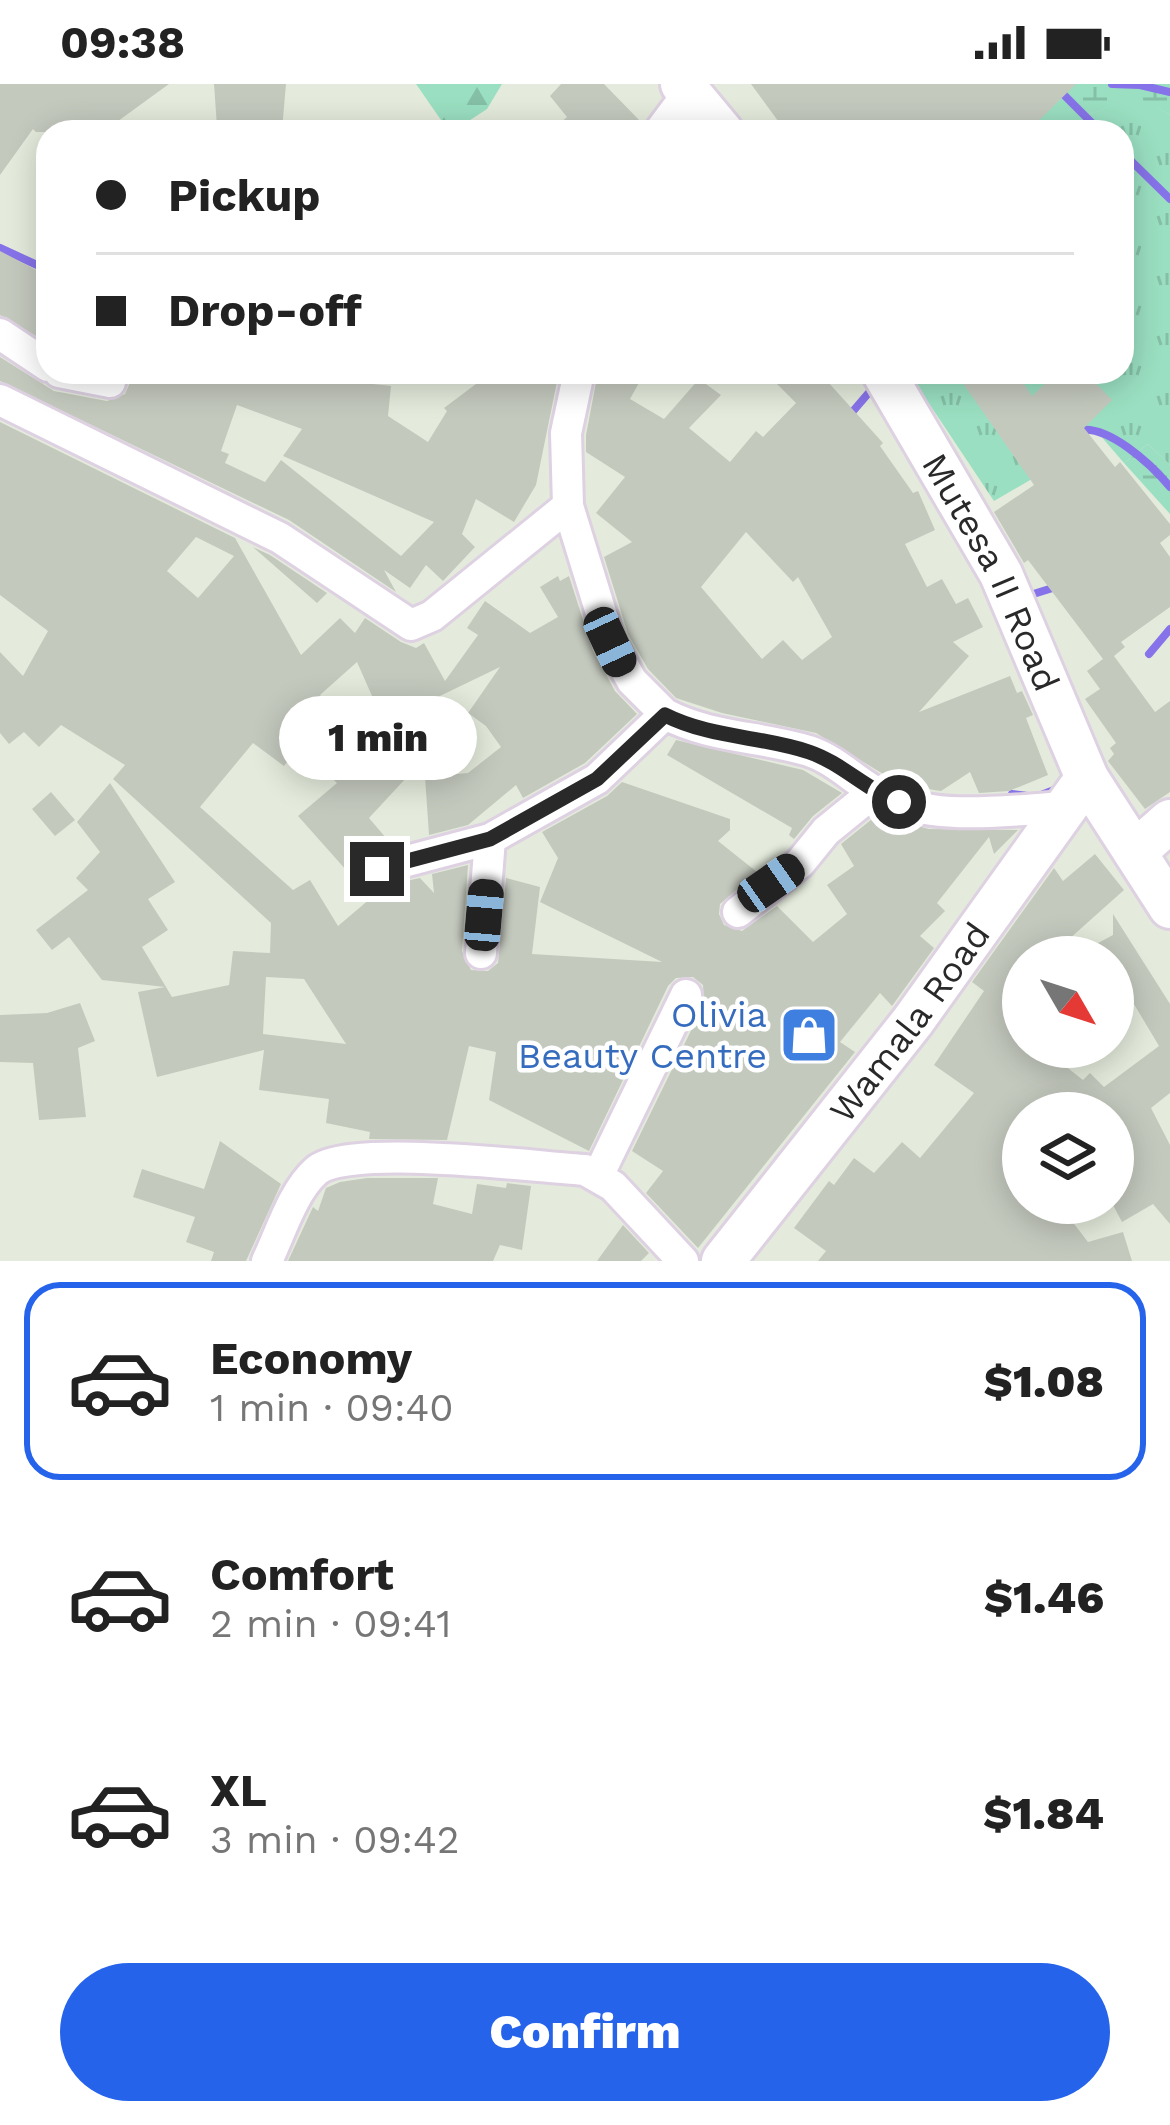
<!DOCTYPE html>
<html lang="en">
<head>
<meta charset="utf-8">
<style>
  body { margin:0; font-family:"Work Sans",sans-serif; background:#f6f6f6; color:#222; height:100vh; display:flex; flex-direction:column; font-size:45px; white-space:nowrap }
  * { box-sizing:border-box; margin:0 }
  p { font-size:39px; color:#767676 }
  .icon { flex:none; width:66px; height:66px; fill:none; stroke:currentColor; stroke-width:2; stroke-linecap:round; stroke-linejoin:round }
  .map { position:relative; height:1177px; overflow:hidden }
  .drawer { display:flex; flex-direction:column; background:#fff; flex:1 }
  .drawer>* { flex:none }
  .banner { position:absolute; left:36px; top:36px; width:1098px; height:264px; border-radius:36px; box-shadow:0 6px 30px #0003; display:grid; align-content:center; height:264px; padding:0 60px; background:#fff }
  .needle { width:78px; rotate:129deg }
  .tools { position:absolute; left:1002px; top:852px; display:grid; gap:24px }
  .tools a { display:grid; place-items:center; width:132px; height:132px; border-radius:50%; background:#fff; box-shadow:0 6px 30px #0003; font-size:60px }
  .end { position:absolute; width:54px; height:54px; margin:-27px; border:15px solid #292929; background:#fff; box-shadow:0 0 0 6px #fff }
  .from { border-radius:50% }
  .bubble { position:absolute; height:84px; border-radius:42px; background:#fff; box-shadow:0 6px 30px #0003; font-size:39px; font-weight:800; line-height:84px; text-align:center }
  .car { position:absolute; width:36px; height:72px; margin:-36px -18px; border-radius:15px; box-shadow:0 0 9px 3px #0007; background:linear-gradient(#222 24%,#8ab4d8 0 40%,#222 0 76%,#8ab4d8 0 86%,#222 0) }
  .banner b { display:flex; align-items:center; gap:42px; height:114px; font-size:45px }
  .banner b+b { border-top:3px solid #e0e0e0 }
  .banner i { width:30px; height:30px; background:#222 }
  ul { padding:21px 0 0; list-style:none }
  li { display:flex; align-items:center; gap:36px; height:198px; margin:0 24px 18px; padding:0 36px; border:6px solid transparent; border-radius:36px }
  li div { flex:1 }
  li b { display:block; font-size:45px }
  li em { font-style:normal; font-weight:800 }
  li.on { border-color:#2563eb }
  li>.icon { width:108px; height:108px; stroke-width:1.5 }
  .button { display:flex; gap:24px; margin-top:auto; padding:24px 60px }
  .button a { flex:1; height:138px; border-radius:72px; background:#2563eb; color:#fff; font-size:48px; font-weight:800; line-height:138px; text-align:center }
  .status { display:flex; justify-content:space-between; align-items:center; height:84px; padding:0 60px; background:#fff; direction:ltr }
  .status svg { height:33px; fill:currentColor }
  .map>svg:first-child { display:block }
</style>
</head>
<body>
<div class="status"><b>09:38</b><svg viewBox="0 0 49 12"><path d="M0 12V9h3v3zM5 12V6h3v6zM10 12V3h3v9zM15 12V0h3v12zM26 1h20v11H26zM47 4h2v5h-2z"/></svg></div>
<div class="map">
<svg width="1170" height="1177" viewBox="0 0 1170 1177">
  <defs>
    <pattern id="grass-tufts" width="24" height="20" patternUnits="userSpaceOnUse" patternTransform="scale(3)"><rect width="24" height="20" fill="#9adfc1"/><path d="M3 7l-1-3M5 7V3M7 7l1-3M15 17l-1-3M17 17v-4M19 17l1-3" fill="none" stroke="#85bfa6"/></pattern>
    <pattern id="forest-firs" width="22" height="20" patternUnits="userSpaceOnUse" patternTransform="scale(3)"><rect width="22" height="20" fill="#9adfc1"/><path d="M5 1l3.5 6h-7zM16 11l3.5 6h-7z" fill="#85bfa6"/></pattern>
    <pattern id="wetland-marsh" width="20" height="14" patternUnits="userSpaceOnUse" patternTransform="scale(3)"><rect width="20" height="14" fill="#9adfc1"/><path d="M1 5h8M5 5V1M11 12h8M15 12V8" fill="none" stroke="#85bfa6"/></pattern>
  </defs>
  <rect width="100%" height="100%" fill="#e4ebdc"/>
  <!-- grass -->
  <path fill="url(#grass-tufts)" d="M1053,0L1085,32L1137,12L1170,31V381L1148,360L1124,379L1099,350L1085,344L1071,350L1051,384L994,417L908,288H1122V48H853Z"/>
  <!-- forest -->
  <path fill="url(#forest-firs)" d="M416,0H502L487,25L455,46L441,36Z"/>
  <!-- wetland -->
  <path fill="url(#wetland-marsh)" d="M1054,0H1170V31L1137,13L1085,32Z
    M1148,360L1170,381V430L1124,379Z"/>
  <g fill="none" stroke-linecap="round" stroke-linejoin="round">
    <!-- stream -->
    <path stroke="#8773e9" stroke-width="8" d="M1053,0L1101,48
      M1112,0L1140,1L1170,8
      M735,34L746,48
      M1122,68L1170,115
      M0,164L48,186
      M848,333L872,305
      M1077,347C1106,338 1152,381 1170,403
      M1025,508L1027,512L1059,502
      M1149,570L1170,545
      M1012,710L1036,713L1054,706"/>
  </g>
  <!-- building -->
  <path fill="#c4c9be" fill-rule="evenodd" d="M0,0H169L103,48H36L33,45L0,91Z
    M214,0H286L282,46L217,43Z
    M561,0H604L642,39L640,48H550L567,33L550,12Z
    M751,0H1076L1027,48H786Z
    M0,167L48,192V259L0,231Z
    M0,273L54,307L107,317L125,310L129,301L126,288H357L355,298L391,302L388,332L428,358L447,327L444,324L492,288H559L536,401L514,438L476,415L462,450L475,463L443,497L426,481L410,504L384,486L396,508L289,436L0,297ZM237,321L302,345L283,372L434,438L401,472L281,376L265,398L225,379L229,370L221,367Z
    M598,288H645L630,315L664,335L699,295L721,311L689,344L730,378L756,347L763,353L796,319L765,288H819L883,359L880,362L913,409L918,407L935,446L905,460L927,503L942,495L956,520L968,514L983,543L953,558L969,572L919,628L1010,592L1017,609L1022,607L1033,631L1026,634L1048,691L1009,707L979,709L970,688L941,707L914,703L888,693L816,649L722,629L676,614L648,585L628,550L604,473L632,458L596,429L625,393L586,368V351ZM746,448L793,498L798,493L832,553L802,576L783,556L762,575L701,503Z
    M955,288H1016L1032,312L1057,288H1085L1112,316L1084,344L1115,383L1120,378L1170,440V451L1160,459L1170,473V523L1121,558L1125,563L1114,572L1155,628L1170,617V708L1145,725L1108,677L1114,670L1110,664L1116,659L1085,615L1100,605L1087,587L1103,575L1028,476L1024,479L994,428L1034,401Z
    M0,338L235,454L301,571L340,534L355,549L365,534L401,558L416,564L424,559L445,597L478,551L467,544L485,517L530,549L558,533L540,503L558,492L560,497L569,492L593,567L615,607L637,630L585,679L523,714L516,701L468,741L429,751L425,693L468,689L501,663L486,642L468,629L500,583L384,639L357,578L320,611L407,693L369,734L392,761L364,770L359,779V791L373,804L420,794L434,809L432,790L468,781L462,867L471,886L488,887L498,879L506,794L540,803L532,870L662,878L540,818L558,774L542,748L607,712L622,698L730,735V746L718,757L757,788L720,820L719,830L724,841L742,847L777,822L813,858L847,830L827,801L854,782L841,760L877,731L929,745L1018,746L994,770L989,753L937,819L945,827L920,852L934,864L892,922L880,909L840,958L855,968L698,1164L646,1109L663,1087L632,1067L704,920L703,901L693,893L676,894L668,902L589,1067L489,1016L496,968L469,962L447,1056L369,1055L370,1048L326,1039L329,1015L259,1006L264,966L157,993L138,908L165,903L102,896L69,853L52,866L36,846L88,806L76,794L100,768L77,738L110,699L175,798L148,815L168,846L142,863L172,913L229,901L233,867L270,869L271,839L113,695L125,681L61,641L39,663L24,648L9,660L0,649V568L23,592L48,547L0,511ZM196,453L234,472L198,514L167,487ZM253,659L284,682L299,663L337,699L298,732L371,814L338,842L310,796L293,806L200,723ZM266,893L304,895L346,960L263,950Z
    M253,463L270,471L327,509L317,519Z
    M676,656L803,686L842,709L813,732L794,755L789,751L792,744L667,671Z
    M51,708L75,736L55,752L32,725Z
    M1095,770L1124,806L1049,873H1023V963H1041L1083,996L1090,989L1104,1003L1159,962L1113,885V873H1072L1113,851V830L1170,920V1009L1151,1024L1170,1061V1140L1153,1120L1122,1138L1113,1121V1029H1023V1119H1058L1088,1158L1123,1148L1132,1177H818L826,1167L794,1144L829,1097L834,1101L854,1074L874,1089L902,1058L920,1074L974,1009L934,981L984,907L972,898L1054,784L1063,797Z
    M80,919L95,957L78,964L86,1033L39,1036L33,979L0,978V931L47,929Z
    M220,1057L281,1100L246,1177H211L214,1168L186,1158L195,1133L133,1113L142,1085L204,1105Z
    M367,1094H438L433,1120L472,1130L477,1100L506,1104L507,1099L531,1102L522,1166L500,1161L493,1177H288L313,1123L318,1127L326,1104L340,1098Z
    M623,1141L649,1169L641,1177H597Z"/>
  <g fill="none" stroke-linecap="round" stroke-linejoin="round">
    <defs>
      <path id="street" d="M659,48L689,8
        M0,250L48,282
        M59,288L110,298
        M579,288L566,349L568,422L610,558L632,597L665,630
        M0,316L280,454L411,541L432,532L568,422
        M377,785L490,755
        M738,828L800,779L826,747L874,708
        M481,869L490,755L597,695L665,630C711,654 760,652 809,667C839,677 860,703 889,715C942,737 1010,726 1066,723
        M598,1092L686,911
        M267,1177C280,1150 293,1107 316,1087C348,1059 535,1083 585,1086L613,1102L683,1177"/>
      <g id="secondary">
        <path d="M682,0L722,48"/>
        <path id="s1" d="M883,288L1001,490L1087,694L1170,823"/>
        <path d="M1135,768L1170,737"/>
        <path id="s2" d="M723,1177L913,937L1087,694"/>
      </g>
    </defs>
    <!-- street casing -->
    <use href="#street" stroke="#ddd1e2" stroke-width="36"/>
    <!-- secondary casing -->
    <use href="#secondary" stroke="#ddd1e2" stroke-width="48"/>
    <!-- street -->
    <use href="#street" stroke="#fff" stroke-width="30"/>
    <!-- secondary -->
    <use href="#secondary" stroke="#fff" stroke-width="42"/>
  </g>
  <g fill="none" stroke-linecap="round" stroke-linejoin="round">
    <!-- route -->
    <path stroke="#292929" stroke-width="15" d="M377,785L490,755L597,695L665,631C711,654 761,652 809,668C842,679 866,706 899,718"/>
  </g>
  <!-- icons -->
  <defs>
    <symbol id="shop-square" viewBox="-11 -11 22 22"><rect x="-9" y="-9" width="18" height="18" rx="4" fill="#3f7fe0" stroke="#fff"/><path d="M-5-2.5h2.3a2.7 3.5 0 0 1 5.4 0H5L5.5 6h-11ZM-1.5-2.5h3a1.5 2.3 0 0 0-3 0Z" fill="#fff"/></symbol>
  </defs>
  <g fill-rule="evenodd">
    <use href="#shop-square" x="776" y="918" width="66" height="66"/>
  </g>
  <g text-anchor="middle" stroke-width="9" stroke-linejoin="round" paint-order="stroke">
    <!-- street labels -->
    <g font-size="36" fill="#292929" stroke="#fff">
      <text dy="13" stroke="none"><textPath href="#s1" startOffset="228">Mutesa II Road</textPath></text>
      <text dy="13" stroke="none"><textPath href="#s2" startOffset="303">Wamala Road</textPath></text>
    </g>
    <!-- shop labels -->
    <g font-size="36" fill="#366cbe" stroke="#fff" text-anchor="end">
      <text x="767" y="943">Olivia<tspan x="767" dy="41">Beauty Centre</tspan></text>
    </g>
  </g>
</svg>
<div class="tools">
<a><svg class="needle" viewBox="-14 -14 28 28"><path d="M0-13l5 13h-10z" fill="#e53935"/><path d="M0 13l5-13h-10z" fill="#767676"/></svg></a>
<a><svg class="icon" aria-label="layers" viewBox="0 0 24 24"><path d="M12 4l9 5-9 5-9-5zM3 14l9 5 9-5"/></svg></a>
</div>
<i class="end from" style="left:899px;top:718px"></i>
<i class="end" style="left:377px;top:785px"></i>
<div class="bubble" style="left:279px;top:612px;width:198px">1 min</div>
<i class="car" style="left:610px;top:558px;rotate:155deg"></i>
<i class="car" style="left:771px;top:799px;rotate:55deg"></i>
<i class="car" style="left:484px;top:831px;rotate:5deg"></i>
<div class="banner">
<b><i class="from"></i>Pickup</b>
<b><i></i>Drop-off</b>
</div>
</div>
<section class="drawer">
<ul>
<li class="on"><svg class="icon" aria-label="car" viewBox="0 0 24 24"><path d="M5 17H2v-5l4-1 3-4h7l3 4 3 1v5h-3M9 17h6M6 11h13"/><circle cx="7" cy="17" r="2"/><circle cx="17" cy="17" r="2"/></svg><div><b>Economy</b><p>1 min · 09:40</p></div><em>$1.08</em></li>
<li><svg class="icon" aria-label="car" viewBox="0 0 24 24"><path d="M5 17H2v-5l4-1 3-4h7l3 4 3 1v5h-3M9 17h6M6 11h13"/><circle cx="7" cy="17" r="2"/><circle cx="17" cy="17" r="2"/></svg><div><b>Comfort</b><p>2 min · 09:41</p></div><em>$1.46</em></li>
<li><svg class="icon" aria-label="car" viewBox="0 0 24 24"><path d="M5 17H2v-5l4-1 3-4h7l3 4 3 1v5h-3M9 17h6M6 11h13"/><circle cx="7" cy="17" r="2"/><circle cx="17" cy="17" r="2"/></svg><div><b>XL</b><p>3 min · 09:42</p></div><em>$1.84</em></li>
</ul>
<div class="button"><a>Confirm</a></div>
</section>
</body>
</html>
